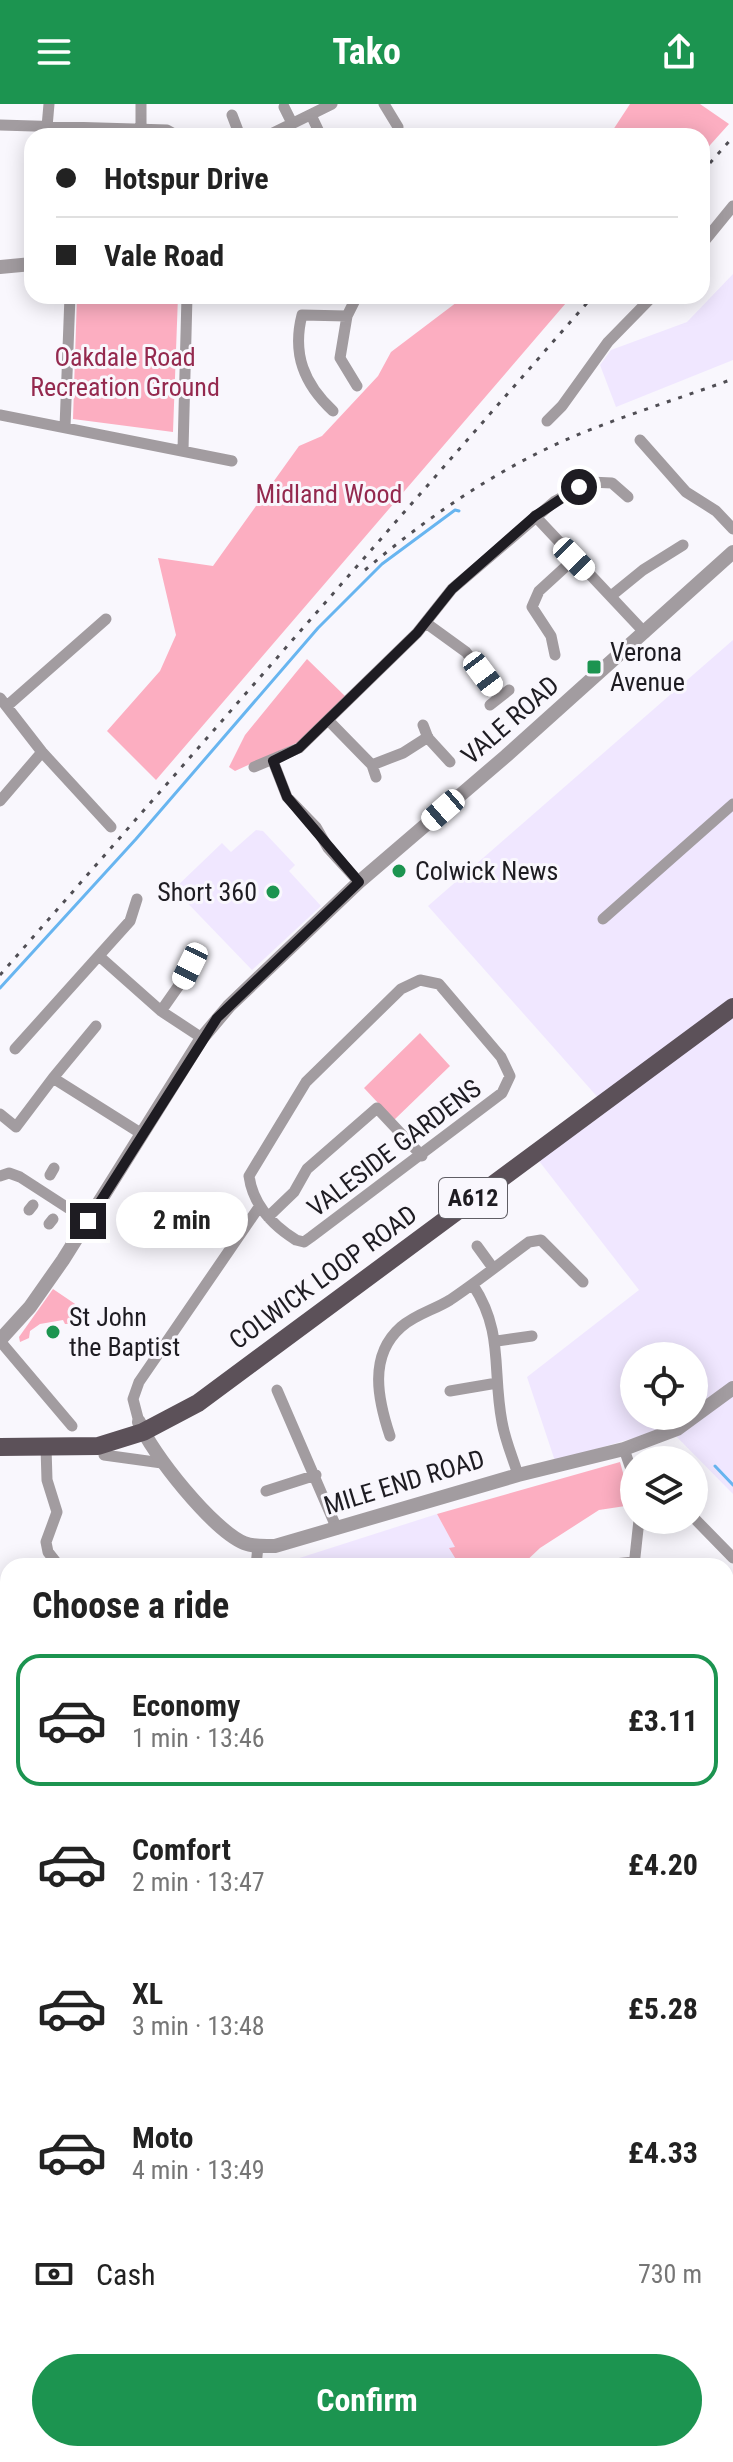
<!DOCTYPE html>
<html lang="en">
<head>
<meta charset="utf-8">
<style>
  body { margin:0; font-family:"Roboto Condensed",sans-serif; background:#f2f2f2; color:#222; height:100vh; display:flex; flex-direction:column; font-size:30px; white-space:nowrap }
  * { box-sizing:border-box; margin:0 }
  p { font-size:26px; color:#767676 }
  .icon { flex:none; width:44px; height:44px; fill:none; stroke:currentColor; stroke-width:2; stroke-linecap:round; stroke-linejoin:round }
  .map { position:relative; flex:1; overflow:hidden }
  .details { position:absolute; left:0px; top:1454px; width:734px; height:904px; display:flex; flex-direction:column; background:#fff; border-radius:24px 24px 0 0; box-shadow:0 4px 20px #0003 }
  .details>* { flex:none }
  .top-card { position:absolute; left:24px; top:24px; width:686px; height:176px; border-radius:24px; box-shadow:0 4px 20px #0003; display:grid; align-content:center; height:176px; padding:0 32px; background:#fff }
  .tools { position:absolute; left:620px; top:1238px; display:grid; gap:16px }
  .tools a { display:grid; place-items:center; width:88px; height:88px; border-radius:50%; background:#fff; box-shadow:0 4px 20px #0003; font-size:40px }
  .end { position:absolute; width:36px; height:36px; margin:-18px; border:10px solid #1e1c22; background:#fff; box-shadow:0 0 0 4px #fff }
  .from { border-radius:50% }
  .bubble { position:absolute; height:56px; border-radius:28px; background:#fff; box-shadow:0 4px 20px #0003; font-size:26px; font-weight:700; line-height:56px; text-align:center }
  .car { position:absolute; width:24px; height:48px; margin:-24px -12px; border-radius:10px; box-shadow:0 0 6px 2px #0007; background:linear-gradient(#fff 24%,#345 0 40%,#fff 0 76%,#345 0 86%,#fff 0) }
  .top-card b { display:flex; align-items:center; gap:28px; height:76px; font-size:30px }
  .top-card b+b { border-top:2px solid #e0e0e0 }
  .top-card i { width:20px; height:20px; background:#222 }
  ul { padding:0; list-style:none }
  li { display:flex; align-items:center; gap:24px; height:132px; margin:0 16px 12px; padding:0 16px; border:4px solid transparent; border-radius:24px }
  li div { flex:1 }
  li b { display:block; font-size:30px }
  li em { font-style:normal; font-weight:700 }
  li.selected { border-color:#1c9450 }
  li>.icon { width:72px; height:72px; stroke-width:1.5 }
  h2 { padding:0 32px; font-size:36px; line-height:96px }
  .pay { display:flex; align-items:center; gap:20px; height:88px; padding:0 32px; font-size:30px }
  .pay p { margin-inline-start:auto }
  .cta { display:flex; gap:16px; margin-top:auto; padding:16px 32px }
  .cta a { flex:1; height:92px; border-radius:48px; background:#1c9450; color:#fff; font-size:32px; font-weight:700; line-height:92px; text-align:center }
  header { display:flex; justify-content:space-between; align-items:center; height:104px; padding:0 32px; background:#1c9450; color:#fff; font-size:36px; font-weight:700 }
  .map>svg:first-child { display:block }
</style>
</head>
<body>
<header><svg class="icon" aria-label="menu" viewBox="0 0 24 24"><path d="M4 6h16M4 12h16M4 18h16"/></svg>Tako<svg class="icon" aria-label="share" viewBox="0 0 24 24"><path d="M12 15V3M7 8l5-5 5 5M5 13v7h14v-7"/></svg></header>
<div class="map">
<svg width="733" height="2358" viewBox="0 0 733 2358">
  <rect width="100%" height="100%" fill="#f9f7fd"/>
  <!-- built -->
  <path fill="#f0e7ff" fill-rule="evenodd" d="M733,170V256L616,303L600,261L611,246L687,218Z
    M733,536V1390L668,1324L555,1357L527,1273L639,1186L539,1057L609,1006L428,802ZM634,1252H694V1312H634Z
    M256,726L263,727L295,761L289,767L321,802L252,866L174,785L222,739L231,748Z
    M437,1410L466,1462H289L287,1458Z"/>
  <!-- green -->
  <path fill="#fcaec1" d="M630,0H700L729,20L702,50V32H609Z
    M77,192H178L173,328L73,315Z
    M465,192H572L156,676L107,627L160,567L176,531L158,454L213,462L299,342L322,332L378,272L391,248Z
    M307,555L347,594L301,637L235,667L229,663L245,631Z
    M420,929L450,962L394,1016L364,984Z
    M53,1185L84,1206L73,1220H65L63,1216L40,1220L30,1227L29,1234L20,1238L19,1233Z
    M620,1358L632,1401L599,1406L540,1444L521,1462H460L449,1444L455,1443L437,1410Z
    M0,1545H8V2350H315L306,2358H0Z"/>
  <!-- water -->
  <path fill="#68b5f0" d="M8,1666V1969H2L0,1668Z
    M8,2145V2350H23V2358H0V2155Z
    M733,2170V2275L726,2274V2172Z
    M119,2350H193C168,2358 143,2358 119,2350Z
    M418,2350H526L533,2358H408Z
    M552,2350H606L596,2358H561Z"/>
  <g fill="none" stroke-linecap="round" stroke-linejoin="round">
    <!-- stream -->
    <path stroke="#68b5f0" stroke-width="3" d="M0,884L136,735L318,524L382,460L455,406L459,407
      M715,1362L733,1381"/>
    <!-- river -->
    <path stroke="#68b5f0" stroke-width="16" d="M658,2358L669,2350"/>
    <!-- minor -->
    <path stroke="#a29ca0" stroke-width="11" d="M141,0V24
      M384,0L398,23
      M284,3L292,19
      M232,11L240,32
      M311,11L321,32
      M0,21L167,26L178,32
      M47,23L49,0
      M267,32L332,0
      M702,140L733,102
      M357,192L347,212L340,254L357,282
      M333,307C304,280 292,250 302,211L347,212
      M0,311L232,357
      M547,317L562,302L608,238L653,192
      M65,323L70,192
      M640,336L686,388L716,407L733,425
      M183,346L187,192
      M535,412L645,529
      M611,492L643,466L683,441
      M426,519L466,548L500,593
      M555,551L551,532L532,503L539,487L574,455
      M0,594L42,648L111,723
      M490,601L509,586
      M7,602L106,515
      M328,616L372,661L376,673
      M423,621L428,634L450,658
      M273,657L287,693L316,723L328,744L359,778
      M372,661L403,649L428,633
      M254,663L299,644L417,529L452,485L555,397L590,378L612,379L628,393
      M0,697L42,648
      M603,815L733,700
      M99,852L161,907L202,934
      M420,876L439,880L501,953L510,972L502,989L311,1133L304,1138L296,1136C272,1121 253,1101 249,1072L306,978L401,885Z
      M161,907L201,850
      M15,945L130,817L137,795
      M53,974L96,922
      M0,1010L16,1023L53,974L142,1030
      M50,1071L54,1064
      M0,1072L9,1069L20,1073L88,1117
      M29,1106L33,1101
      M268,1113L294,1088L307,1065L377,1004L422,1052
      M49,1120L53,1115
      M477,1142L493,1164
      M473,1181C504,1228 492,1266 502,1318C505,1336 513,1354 518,1371
      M0,1237L72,1322
      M497,1237L532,1232
      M277,1286L337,1425
      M450,1287L497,1279
      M139,1318L133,1295L139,1278L259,1103
      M390,1332C378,1296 368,1252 401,1223C416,1210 434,1206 450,1196C477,1178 503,1157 529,1138L541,1136L583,1178
      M46,1343L47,1376L57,1408L46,1438L48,1448L59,1462
      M624,1345L634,1374
      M104,1351L162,1359
      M266,1387L316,1371
      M695,1415L733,1454
      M256,1462L258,1442
      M596,1462L633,1458
      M634,1462L639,1416
      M726,1537L733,1531
      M726,1618L733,1636
      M726,1707L733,1694
      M726,1852L733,1862
      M726,1997L733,1996"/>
    <!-- tertiary -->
    <path stroke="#a29ca0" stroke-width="14" d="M0,163L32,160
      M0,1236L30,1203L63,1156L202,934L229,902L359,778L506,652L733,448
      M139,1318C151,1349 213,1426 244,1439C254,1443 265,1442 275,1442L518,1371L624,1345L677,1325L733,1284"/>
    <!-- primary -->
    <path stroke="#5c5159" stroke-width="18" d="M0,1343L98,1342L143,1328L198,1299L733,903"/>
    <!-- rail -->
    <path stroke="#504e54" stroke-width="3" stroke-dasharray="4 8" stroke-linecap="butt" d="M702,68L733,33
      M365,466C430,411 503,361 582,329C632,309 683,293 733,275
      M0,871L593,192"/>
  </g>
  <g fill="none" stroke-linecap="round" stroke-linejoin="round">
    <!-- route -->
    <path stroke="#1e1c22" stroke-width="10" d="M88,1117L217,914L359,778L287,693L273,657L299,644L417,529L452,485L535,412L579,383"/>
  </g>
  <!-- markers -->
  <g fill="#1c9450" stroke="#f9f7fd" stroke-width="3">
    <rect x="586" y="555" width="16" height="16" rx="4"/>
    <circle cx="399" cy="767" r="8"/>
    <circle cx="273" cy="788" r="8"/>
    <circle cx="53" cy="1228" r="8"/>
  </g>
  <g text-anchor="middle" stroke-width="6" stroke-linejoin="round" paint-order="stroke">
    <!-- shield labels -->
    <rect fill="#f9f7fd" stroke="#605e64" stroke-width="2" x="439" y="1074" width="68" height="40" rx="6"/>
    <g font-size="24" font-weight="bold" fill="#1e1c22">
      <text x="473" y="1102">A612</text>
    </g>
    <!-- park labels -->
    <g font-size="26" fill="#94294e" stroke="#f9f7fd">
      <text x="125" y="262">Oakdale Road<tspan x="125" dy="30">Recreation Ground</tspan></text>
      <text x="329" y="399">Midland Wood</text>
    </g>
    <!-- poi labels -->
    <g font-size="26" fill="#1e1c22" stroke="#f9f7fd" text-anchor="start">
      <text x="610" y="557">Verona<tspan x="610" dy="30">Avenue</tspan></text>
      <text x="415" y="776">Colwick News</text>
      <text x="257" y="797" text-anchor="end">Short 360</text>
      <text x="69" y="1222">St John<tspan x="69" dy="30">the Baptist</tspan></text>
    </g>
    <!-- street labels -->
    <g font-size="26" fill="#1e1c22" stroke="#f9f7fd">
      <text transform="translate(510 616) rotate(-41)" y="9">VALE ROAD</text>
      <text transform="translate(394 1044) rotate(-37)" y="9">VALESIDE GARDENS</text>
      <text transform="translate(323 1173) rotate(-36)" y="9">COLWICK LOOP ROAD</text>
      <text transform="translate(404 1378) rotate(-17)" y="9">MILE END ROAD</text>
    </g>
  </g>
</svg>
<div class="tools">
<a><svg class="icon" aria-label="locate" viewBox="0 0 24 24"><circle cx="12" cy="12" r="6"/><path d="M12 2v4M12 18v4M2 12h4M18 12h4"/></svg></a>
<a><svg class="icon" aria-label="layers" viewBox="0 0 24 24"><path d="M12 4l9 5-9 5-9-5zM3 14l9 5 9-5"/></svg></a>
</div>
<i class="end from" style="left:579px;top:383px"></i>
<i class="end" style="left:88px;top:1117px"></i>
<div class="bubble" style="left:116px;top:1088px;width:132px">2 min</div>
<i class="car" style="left:574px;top:455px;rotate:136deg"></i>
<i class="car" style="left:483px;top:570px;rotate:143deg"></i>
<i class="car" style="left:443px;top:706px;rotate:229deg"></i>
<i class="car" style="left:190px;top:862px;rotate:206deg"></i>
<div class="top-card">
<b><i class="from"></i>Hotspur Drive</b>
<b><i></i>Vale Road</b>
</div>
<section class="details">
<h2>Choose a ride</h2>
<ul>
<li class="selected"><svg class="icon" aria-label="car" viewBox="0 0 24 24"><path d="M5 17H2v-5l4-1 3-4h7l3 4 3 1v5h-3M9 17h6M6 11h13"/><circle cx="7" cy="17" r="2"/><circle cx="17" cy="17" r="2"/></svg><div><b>Economy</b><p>1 min · 13:46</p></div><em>£3.11</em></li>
<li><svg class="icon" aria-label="car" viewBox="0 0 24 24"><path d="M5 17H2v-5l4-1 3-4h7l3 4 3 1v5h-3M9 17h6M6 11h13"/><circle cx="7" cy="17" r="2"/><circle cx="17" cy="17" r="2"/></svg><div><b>Comfort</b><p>2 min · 13:47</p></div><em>£4.20</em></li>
<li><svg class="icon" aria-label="car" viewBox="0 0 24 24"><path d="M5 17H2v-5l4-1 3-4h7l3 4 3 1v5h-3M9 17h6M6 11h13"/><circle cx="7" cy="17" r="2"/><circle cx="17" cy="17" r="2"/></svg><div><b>XL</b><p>3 min · 13:48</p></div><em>£5.28</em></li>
<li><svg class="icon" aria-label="car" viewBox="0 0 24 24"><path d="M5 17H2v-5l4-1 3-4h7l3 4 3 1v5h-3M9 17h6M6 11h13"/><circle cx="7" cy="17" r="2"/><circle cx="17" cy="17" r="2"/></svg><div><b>Moto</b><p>4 min · 13:49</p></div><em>£4.33</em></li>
</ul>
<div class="pay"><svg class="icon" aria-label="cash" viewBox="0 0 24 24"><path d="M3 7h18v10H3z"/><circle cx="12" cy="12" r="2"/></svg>Cash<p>730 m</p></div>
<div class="cta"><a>Confirm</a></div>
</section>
</div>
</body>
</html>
